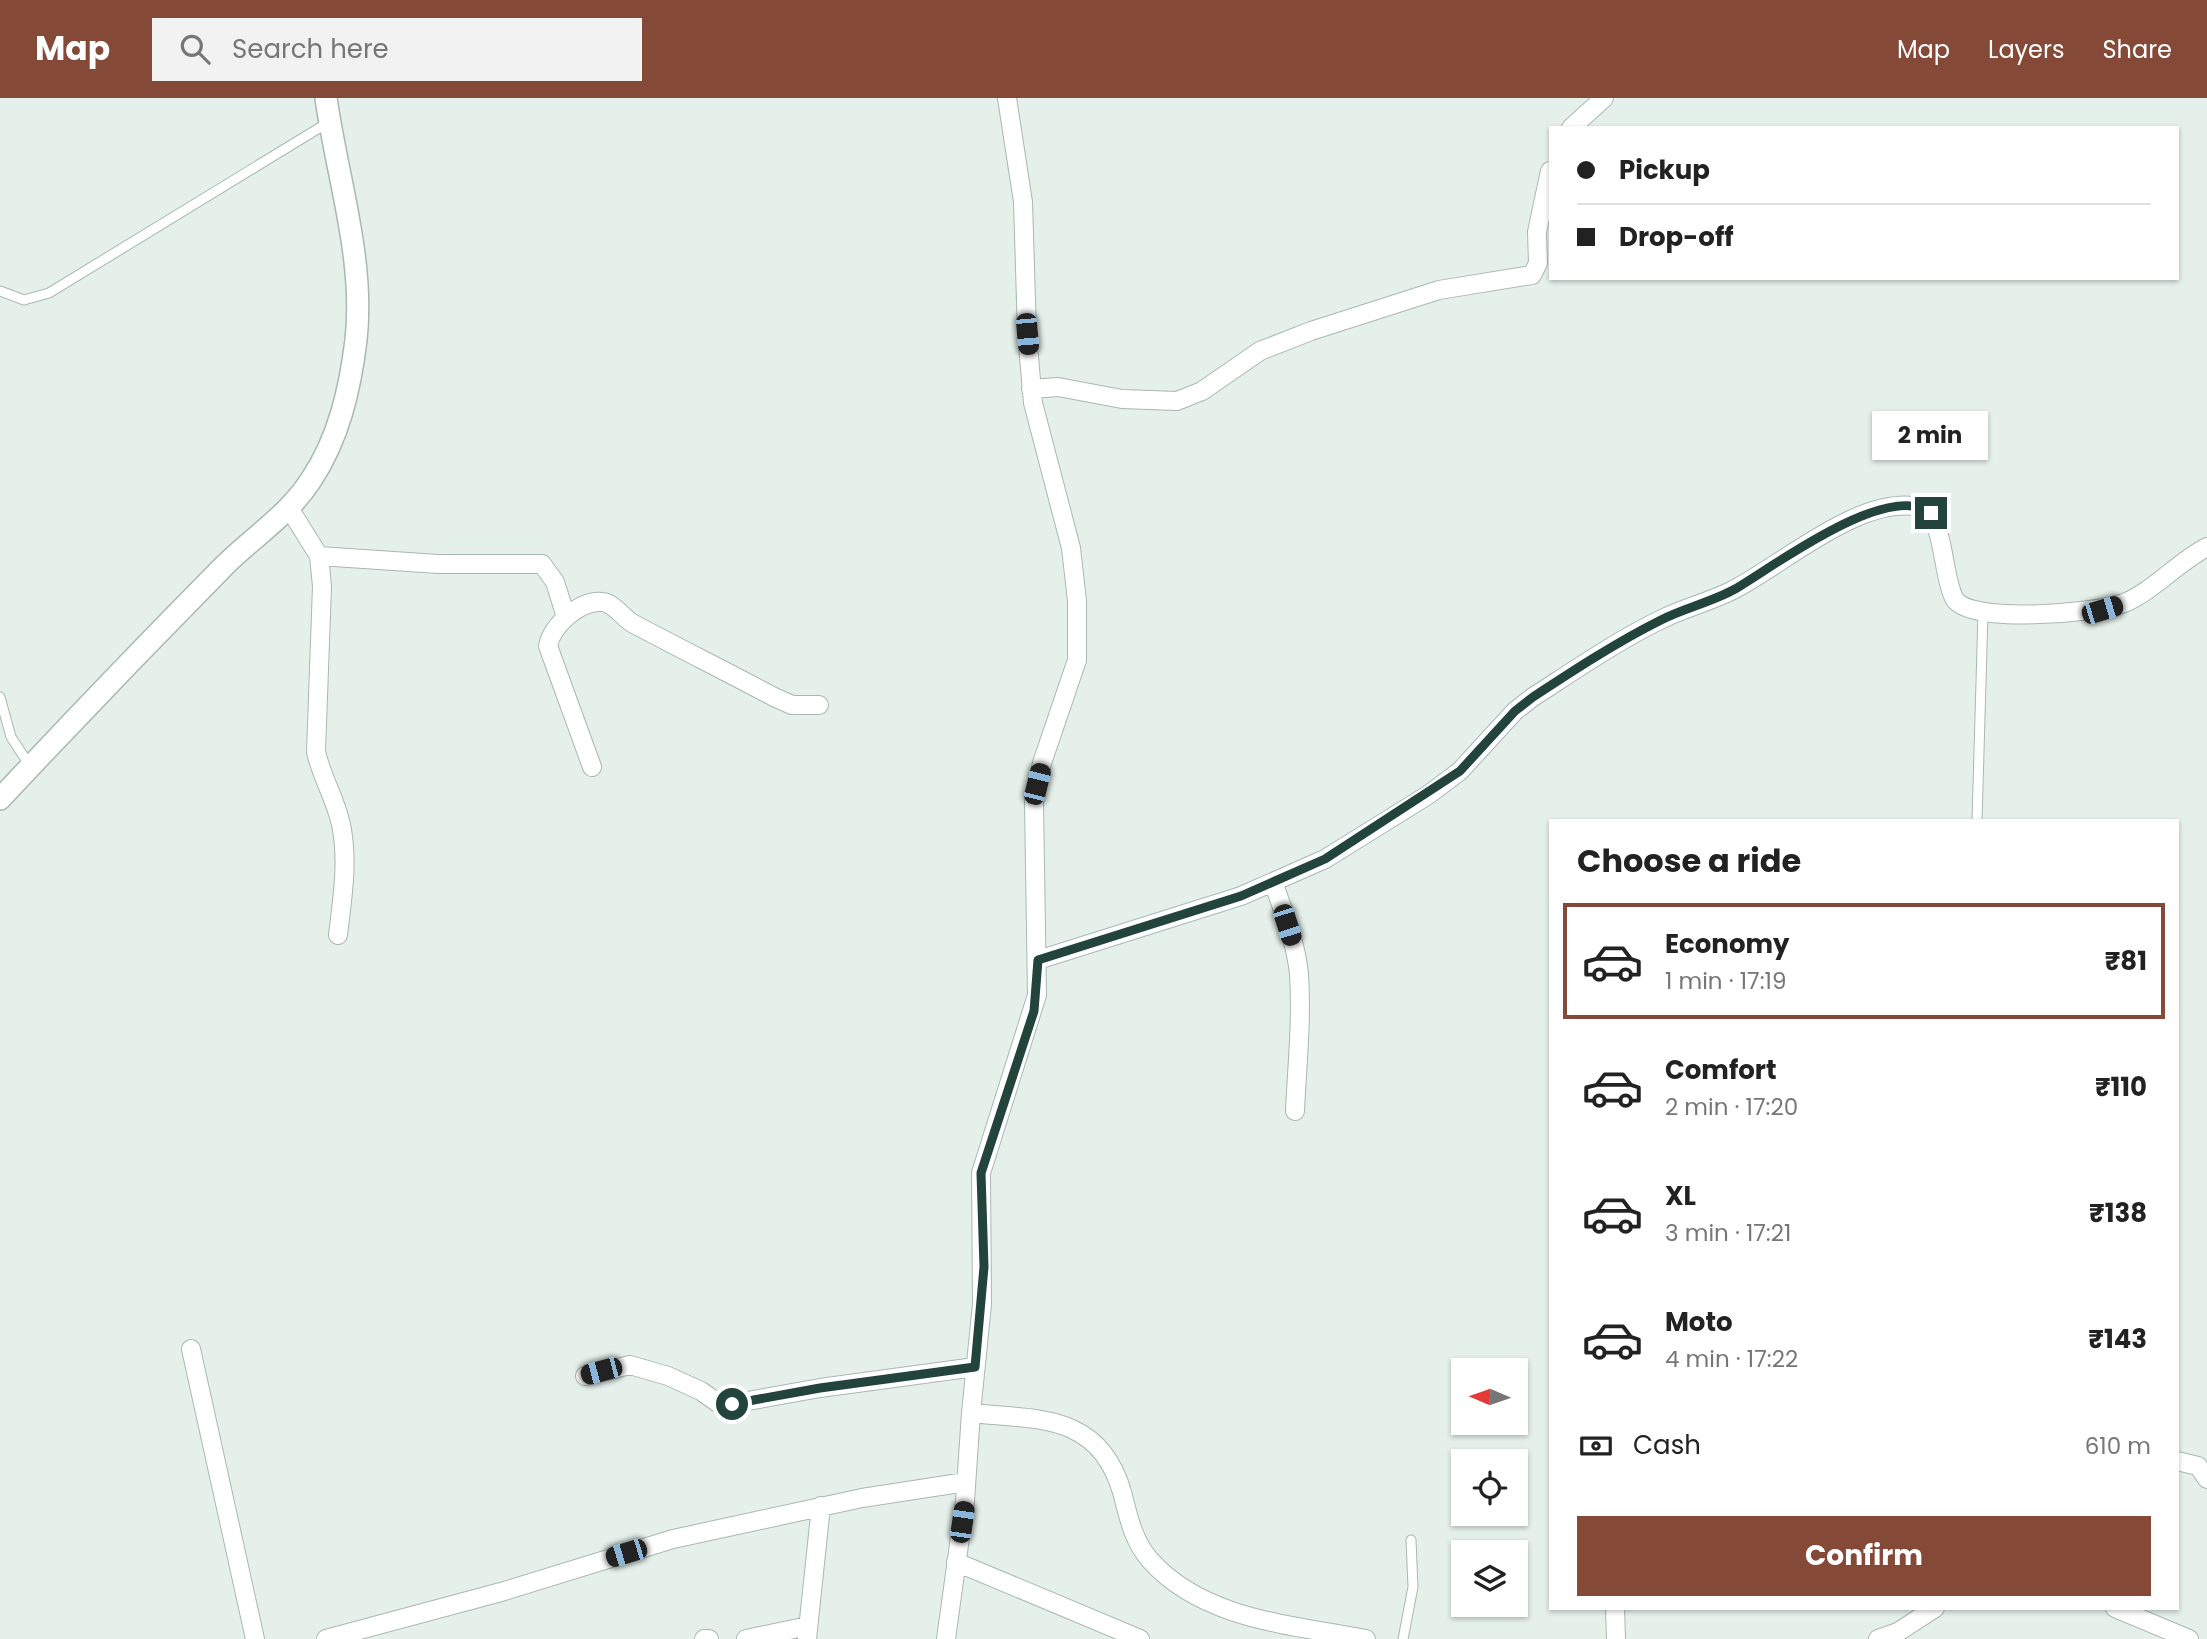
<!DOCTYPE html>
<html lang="en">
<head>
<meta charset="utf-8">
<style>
  body { margin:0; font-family:Poppins,sans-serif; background:#f2f2f2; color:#222; height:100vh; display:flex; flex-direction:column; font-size:26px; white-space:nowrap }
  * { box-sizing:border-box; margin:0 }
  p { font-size:23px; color:#767676 }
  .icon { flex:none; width:38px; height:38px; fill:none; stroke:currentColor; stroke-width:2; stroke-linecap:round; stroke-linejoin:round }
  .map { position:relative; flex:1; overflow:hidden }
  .details { position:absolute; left:1549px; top:721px; width:630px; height:791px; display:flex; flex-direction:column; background:#fff; border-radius:0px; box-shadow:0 2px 5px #0004 }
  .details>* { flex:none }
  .banner { position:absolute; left:1549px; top:28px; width:630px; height:154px; border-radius:0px; box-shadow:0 2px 5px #0004; display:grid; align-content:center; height:154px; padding:0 28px; background:#fff }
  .needle { width:46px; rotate:272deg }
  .fabs { position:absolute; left:1451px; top:1260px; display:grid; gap:14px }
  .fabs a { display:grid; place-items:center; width:77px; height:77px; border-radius:0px; background:#fff; box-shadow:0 2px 5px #0004; font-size:35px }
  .end { position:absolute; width:32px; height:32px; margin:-16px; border:9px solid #22443a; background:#fff; box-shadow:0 0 0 4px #fff }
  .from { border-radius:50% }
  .bubble { position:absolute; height:49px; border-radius:0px; background:#fff; box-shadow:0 2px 5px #0004; font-size:23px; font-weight:700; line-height:49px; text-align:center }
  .car { position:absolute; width:21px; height:42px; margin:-21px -10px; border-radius:9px; box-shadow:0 0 5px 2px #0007; background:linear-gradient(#222 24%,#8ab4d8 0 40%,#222 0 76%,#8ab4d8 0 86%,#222 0) }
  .banner b { display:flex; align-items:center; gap:24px; height:66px; font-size:26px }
  .banner b+b { border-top:2px solid #e0e0e0 }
  .banner i { width:18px; height:18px; background:#222 }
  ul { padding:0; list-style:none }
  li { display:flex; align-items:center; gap:21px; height:116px; margin:0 14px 10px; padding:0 14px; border:4px solid transparent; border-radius:0px }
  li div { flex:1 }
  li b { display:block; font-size:26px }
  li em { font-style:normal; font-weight:700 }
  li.current { border-color:#854938 }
  li>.icon { width:63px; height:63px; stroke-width:1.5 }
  h2 { padding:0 28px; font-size:32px; line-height:84px }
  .pay { display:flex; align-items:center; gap:18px; height:77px; padding:0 28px; font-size:26px }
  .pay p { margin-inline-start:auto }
  .button { display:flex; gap:14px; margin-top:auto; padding:14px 28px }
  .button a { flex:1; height:80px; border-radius:0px; background:#854938; color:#fff; font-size:28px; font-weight:700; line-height:80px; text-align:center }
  header { display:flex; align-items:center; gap:42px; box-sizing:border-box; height:98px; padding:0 35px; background:#854938; color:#fff }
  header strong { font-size:33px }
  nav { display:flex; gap:38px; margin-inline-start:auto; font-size:24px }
  .search { width:490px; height:63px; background:#f2f2f2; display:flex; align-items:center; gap:18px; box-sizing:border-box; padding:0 24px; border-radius:0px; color:#767676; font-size:26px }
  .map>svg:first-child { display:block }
</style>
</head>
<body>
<header>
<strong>Map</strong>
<div class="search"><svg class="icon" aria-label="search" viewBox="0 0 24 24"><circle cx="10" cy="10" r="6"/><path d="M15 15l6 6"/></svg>Search here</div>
<nav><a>Map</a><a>Layers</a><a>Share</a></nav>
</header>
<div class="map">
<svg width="2207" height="1541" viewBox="0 0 2207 1541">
  <rect width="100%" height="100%" fill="#e5f0eb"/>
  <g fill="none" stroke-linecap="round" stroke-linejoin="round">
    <defs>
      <path id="service" d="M0,193L24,202L49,195L329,24
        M0,599L11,639L30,668
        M1977,723L1983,515
        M1403,1541L1413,1489L1411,1442"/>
      <path id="minor" d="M1007,0L1023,104L1027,236L1033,305L1071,450L1077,503V562L1042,665L1034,704L1037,897L981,1075L982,1206L971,1315C1038,1322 1099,1315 1122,1394C1128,1417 1133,1443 1150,1462C1203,1522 1293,1527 1366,1541
        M1571,30L1604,0
        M1031,291L1058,289L1122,301L1177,303L1202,293L1260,253L1311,233L1439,192L1532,177L1538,165L1537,134L1550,73
        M289,410L319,458L322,488L316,654C322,681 338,705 342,732C348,767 342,802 338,837
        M319,458L438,466H542L555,484L566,519
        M592,669L548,548C552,528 579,502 602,504C612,504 623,519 632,525C679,550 727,574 774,599L792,607H819
        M1274,786C1284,816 1296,845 1299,876C1302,922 1297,968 1295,1013
        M1038,862L1241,798L1325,761L1428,697L1460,673L1515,613L1533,599C1572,574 1620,541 1662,521C1684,510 1709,504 1731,493C1782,468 1863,393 1924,410C1945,426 1942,476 1954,500C1967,527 2097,515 2124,505C2152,494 2178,464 2207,449
        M191,1251L255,1541
        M585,1278L630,1267L668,1278L701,1293L718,1305L731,1306L820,1290L975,1269
        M2177,1363L2198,1368L2207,1381
        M956,1464L1140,1541
        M1615,1510L1616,1541
        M2115,1510L2189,1541
        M326,1541L501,1494L673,1441L862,1400L966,1384
        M704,1541H709
        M746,1541L808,1528
        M807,1541L821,1408
        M946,1541L965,1403L971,1315
        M1878,1541L1898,1534L1935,1510"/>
      <path id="tertiary" d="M0,701C73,623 146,547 221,471C250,441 288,418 311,382C339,340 350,291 356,242C365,161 337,79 326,0"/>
    </defs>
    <!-- service casing -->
    <use href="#service" stroke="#a7b9b2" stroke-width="11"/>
    <!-- minor casing -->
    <use href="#minor" stroke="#a7b9b2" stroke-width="20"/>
    <!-- tertiary casing -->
    <use href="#tertiary" stroke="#a7b9b2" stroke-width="24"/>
    <!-- service -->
    <use href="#service" stroke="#fff" stroke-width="9"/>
    <!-- minor -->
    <use href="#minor" stroke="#fff" stroke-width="18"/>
    <!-- tertiary -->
    <use href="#tertiary" stroke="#fff" stroke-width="21"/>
  </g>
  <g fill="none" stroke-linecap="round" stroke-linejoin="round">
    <!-- route -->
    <path stroke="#22443a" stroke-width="9" d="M732,1306L820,1290L975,1269L984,1169L981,1075L1034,913L1038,862L1241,798L1325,761L1460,673L1515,613L1533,599C1574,572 1617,544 1661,522C1684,510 1712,504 1735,491C1773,469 1888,382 1931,415"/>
  </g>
</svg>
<div class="fabs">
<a><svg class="needle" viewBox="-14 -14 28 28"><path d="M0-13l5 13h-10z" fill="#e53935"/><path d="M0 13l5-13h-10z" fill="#767676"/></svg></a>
<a><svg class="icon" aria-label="locate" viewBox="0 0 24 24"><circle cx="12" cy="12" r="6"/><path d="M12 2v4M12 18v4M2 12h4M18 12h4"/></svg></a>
<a><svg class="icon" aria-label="layers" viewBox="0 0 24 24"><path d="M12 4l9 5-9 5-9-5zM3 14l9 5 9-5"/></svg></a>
</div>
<i class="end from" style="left:732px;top:1306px"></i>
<i class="end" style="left:1931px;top:415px"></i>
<div class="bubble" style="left:1872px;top:313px;width:116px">2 min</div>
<i class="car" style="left:1027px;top:236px;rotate:175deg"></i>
<i class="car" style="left:2102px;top:512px;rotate:73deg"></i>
<i class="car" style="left:1037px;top:686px;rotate:14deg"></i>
<i class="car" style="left:1287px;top:827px;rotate:162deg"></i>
<i class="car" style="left:601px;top:1273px;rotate:255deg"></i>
<i class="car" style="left:962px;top:1424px;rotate:8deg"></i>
<i class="car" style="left:626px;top:1455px;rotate:253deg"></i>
<div class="banner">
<b><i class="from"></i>Pickup</b>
<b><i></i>Drop-off</b>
</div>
<section class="details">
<h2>Choose a ride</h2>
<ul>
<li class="current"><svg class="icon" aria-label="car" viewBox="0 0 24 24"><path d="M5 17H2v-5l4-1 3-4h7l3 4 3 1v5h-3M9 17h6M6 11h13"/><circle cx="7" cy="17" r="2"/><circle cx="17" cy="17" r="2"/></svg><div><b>Economy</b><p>1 min · 17:19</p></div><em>₹81</em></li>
<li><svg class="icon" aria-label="car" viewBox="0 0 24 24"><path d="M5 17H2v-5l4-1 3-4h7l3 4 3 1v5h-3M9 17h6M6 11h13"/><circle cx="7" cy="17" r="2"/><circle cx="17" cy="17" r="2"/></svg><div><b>Comfort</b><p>2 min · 17:20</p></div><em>₹110</em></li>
<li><svg class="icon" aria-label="car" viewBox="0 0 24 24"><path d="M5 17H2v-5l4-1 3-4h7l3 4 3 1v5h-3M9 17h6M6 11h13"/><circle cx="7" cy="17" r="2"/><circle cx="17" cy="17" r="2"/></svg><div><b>XL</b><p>3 min · 17:21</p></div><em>₹138</em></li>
<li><svg class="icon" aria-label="car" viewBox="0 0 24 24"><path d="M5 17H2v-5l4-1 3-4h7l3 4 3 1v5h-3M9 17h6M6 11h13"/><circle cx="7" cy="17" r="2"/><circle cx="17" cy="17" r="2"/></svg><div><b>Moto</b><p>4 min · 17:22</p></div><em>₹143</em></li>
</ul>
<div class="pay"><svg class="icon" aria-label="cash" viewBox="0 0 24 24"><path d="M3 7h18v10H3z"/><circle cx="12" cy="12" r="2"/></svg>Cash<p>610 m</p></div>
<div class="button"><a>Confirm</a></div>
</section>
</div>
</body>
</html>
